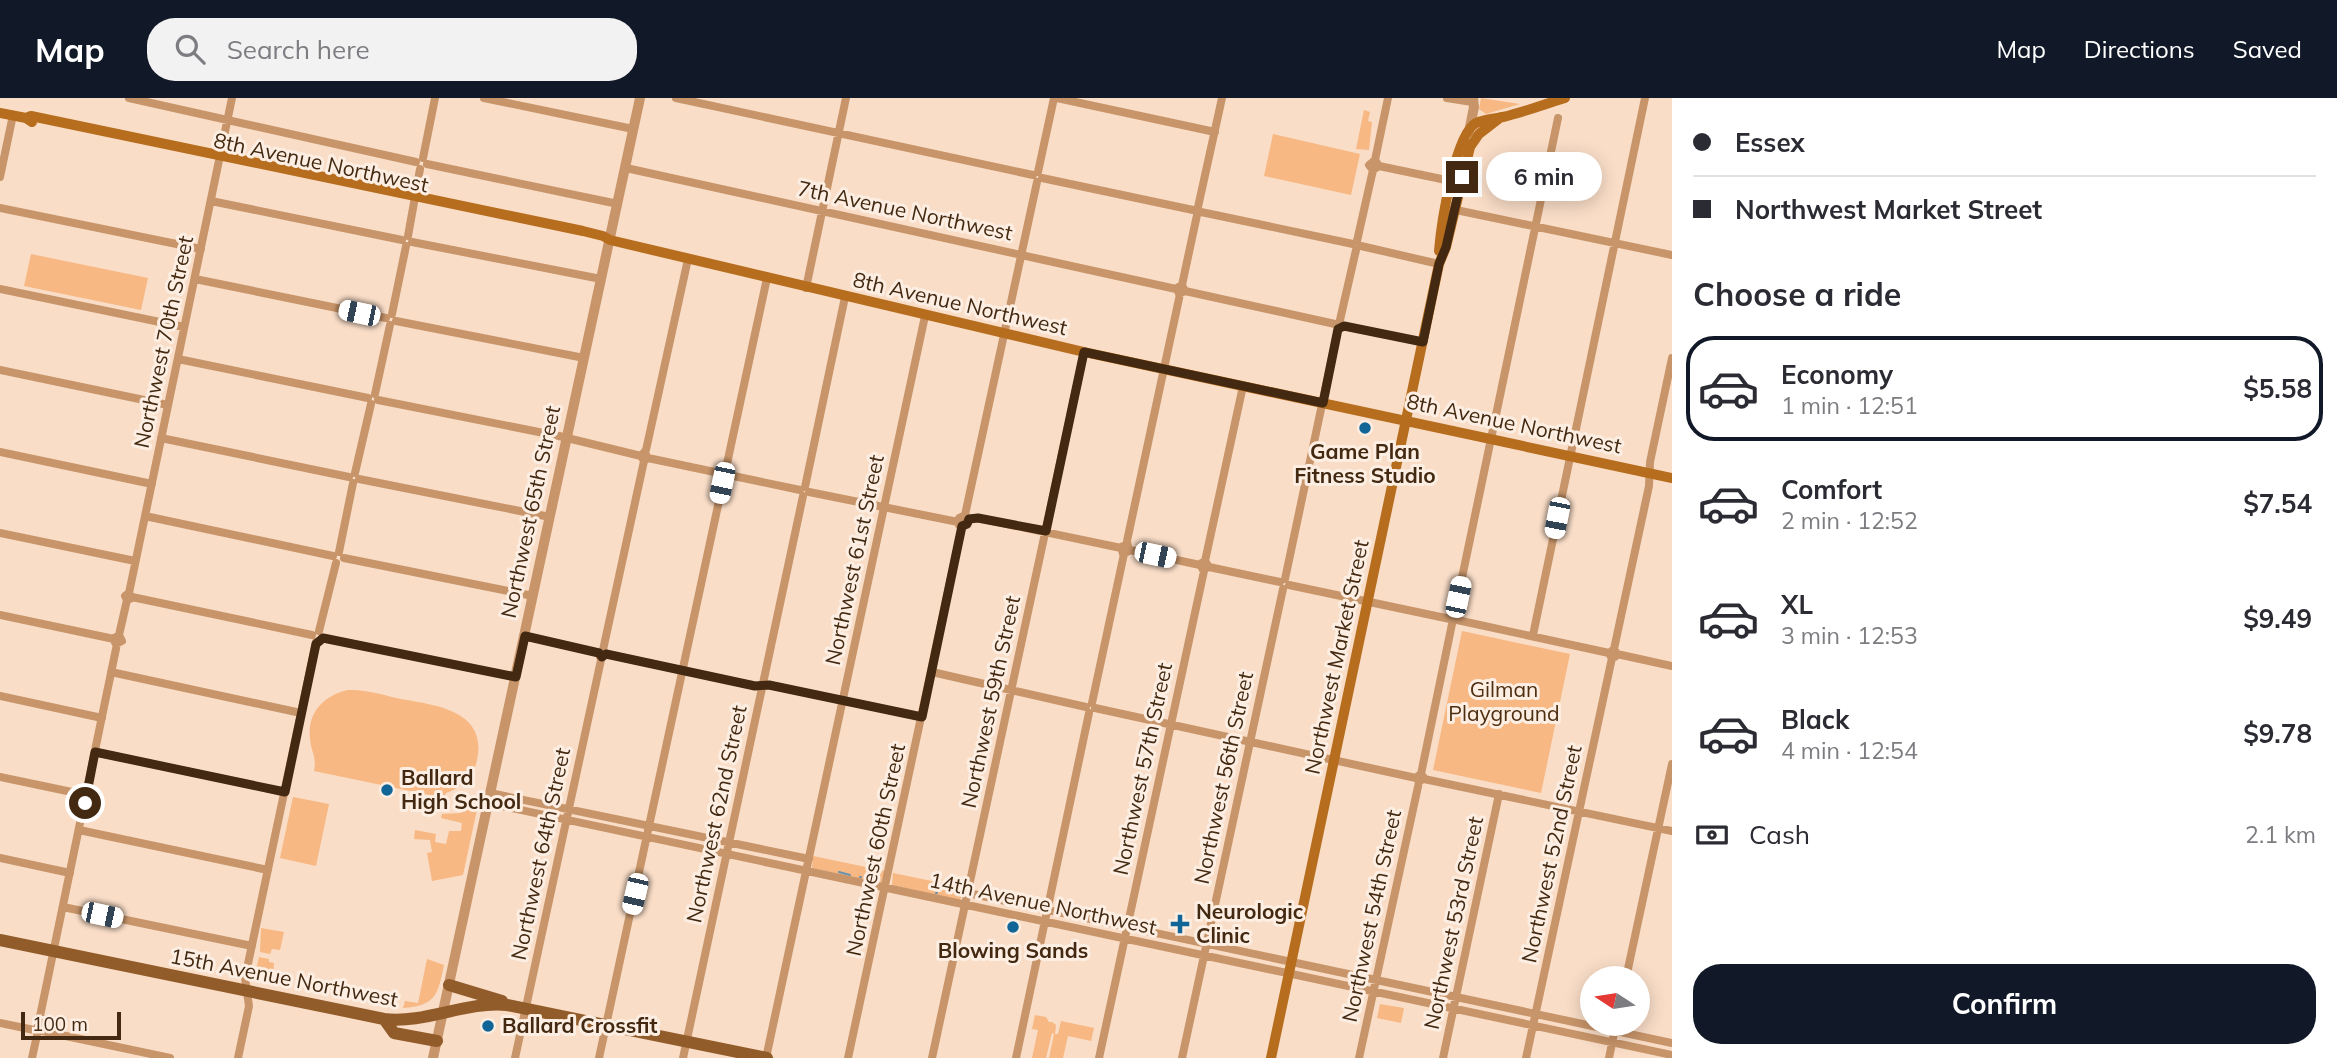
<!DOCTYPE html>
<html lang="en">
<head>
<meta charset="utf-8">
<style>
  body { margin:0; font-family:Mulish,sans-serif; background:#f2f2f3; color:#2b2b33; height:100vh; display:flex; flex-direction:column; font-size:26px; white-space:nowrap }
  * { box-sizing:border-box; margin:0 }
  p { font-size:23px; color:#7c7c81 }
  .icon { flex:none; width:38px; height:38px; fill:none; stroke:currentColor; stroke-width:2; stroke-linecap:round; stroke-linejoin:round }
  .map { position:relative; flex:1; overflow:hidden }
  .panel { display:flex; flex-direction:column; background:#fff; width:665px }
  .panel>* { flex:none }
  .guide { display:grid; align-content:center; height:154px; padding:0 21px; background:#fff }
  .needle { width:46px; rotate:282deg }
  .controls { position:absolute; left:1580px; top:868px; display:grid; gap:14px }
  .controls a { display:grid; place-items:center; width:70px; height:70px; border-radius:50%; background:#fff; box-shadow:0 4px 18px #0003; font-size:35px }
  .scale { position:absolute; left:21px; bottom:18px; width:100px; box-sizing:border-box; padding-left:7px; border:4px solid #432911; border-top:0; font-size:19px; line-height:24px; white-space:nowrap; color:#432911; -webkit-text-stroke:5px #fceee2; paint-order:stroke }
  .end { position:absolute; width:32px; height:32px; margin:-16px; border:9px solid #432911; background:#fff; box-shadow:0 0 0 4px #fff }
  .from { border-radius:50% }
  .bubble { position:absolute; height:49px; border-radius:24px; background:#fff; box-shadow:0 4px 18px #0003; font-size:23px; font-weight:700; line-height:49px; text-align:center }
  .car { position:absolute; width:21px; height:42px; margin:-21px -10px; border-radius:9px; box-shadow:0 0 5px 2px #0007; background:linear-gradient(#fff 24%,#345 0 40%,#fff 0 76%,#345 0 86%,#fff 0) }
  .guide b { display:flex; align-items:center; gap:24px; height:66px; font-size:26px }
  .guide b+b { border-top:2px solid #e1e1e2 }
  .guide i { width:18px; height:18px; background:#2b2b33 }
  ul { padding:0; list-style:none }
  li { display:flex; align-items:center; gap:21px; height:105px; margin:0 14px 10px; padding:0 7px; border:4px solid transparent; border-radius:28px }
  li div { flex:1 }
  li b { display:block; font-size:26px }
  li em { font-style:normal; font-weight:700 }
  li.on { border-color:#111827 }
  li>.icon { width:63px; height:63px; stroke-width:1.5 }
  h2 { padding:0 21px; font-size:32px; line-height:84px }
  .pay { display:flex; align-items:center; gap:18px; height:77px; padding:0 21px; font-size:26px }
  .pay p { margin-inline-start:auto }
  .primary-button { display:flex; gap:14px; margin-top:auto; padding:14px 21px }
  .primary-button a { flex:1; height:80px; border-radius:28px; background:#111827; color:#fff; font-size:28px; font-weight:700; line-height:80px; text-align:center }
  header { display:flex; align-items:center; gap:42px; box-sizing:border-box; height:98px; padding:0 35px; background:#111827; color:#fff }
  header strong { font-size:33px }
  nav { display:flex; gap:38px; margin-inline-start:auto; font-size:24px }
  .search { width:490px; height:63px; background:#f2f2f3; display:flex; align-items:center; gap:18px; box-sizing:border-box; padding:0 24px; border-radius:28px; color:#7c7c81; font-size:26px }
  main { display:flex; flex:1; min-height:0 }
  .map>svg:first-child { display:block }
</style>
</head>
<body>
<header>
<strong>Map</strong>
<div class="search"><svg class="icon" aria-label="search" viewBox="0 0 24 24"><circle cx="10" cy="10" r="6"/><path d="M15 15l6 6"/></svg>Search here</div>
<nav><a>Map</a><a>Directions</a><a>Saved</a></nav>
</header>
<main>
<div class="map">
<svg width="1672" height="960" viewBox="0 0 1672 960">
  <rect width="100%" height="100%" fill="#f9ddc7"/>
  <!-- green -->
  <path fill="#f7b883" d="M1481,0L1520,6L1486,16L1479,11Z
    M1364,12L1370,14L1368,23L1372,24L1369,52L1356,51Z
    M1273,36L1360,56L1351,97L1264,78Z
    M31,156L148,180L141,212L24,188Z
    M1462,533L1570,556L1541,695L1433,672Z
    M348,592C365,591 384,597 401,601C434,607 488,612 477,662C474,679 461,690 446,695L444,700L314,673C317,658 311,655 310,640C307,615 324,597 348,592Z
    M293,699L329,706L316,768L280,760Z
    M479,702L463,777L432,783L427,755L432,754L430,742L414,741L415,732L436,736L435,744L446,746L449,733H461L462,725L441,720L442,716L461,715Z
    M813,758L885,773L881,785L812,770Z
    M893,775L965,790L960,802L892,787Z
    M261,830L284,834L280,852L272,851L270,856L260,854Z
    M259,859L269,861V864L274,865L273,884L254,881Z
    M427,861L444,867C438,896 436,908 403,910L405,903L418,905Z
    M1380,906L1404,910L1401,925L1377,920Z
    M1035,917L1046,919L1049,924H1052L1056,927L1055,936H1058L1061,923L1094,930L1091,943L1068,938L1063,960H1049L1054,936L1052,935L1046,960H1032L1038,932L1032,931Z"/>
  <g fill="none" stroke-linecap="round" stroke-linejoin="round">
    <!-- stream -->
    <path stroke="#6791ae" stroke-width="2" d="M839,774L850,777
      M860,779H861
      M936,795H937"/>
    <!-- minor -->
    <path stroke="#c8956a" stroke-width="8" d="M129,0L416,64
      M484,0L633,31
      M676,0L1033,77
      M1057,0L1215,34
      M1447,0L1472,4
      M423,60L435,0
      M1375,62L1379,68L1373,72L1369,67L1375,62L1388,0
      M427,66L618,106
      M1379,68L1451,83
      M626,70L1176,191
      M1038,74L1054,0
      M0,79L13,17
      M1042,80L1193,112
      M211,103L402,142
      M1198,109L1222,0
      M0,110L201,151
      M1456,112L1672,157
      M1201,114L1353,146
      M408,138L420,71
      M1357,143L1373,72
      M412,144L601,181
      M1361,148L1439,166
      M195,181L386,220
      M1182,187L1177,190L1179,196L1185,193L1182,187L1197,117
      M806,190L846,0
      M0,191L184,229
      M1185,193L1335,226
      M392,216L406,148
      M1340,222L1356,152
      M396,223L584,260
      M1344,228L1423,244
      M178,261L368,300
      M0,272L168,307
      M375,296L390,227
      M378,302L559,338L641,358
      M161,340L349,379
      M0,354L152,386
      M645,355L648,360L644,363L641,358L646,352L688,161
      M648,360L800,392
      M355,375L371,306
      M359,381L550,419
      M805,389L845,199
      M809,394L958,424
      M965,417L959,420V427L964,428L969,423L965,417L1037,84
      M145,418L333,458
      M969,421L978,420L1121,450
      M0,435L135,463
      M1126,447L1121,449L1123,456L1129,453L1127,443L1180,196
      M1130,452L1200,467
      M339,454L353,385
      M344,460L533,498
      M1205,463L1200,466L1203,472L1209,469L1205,463L1243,288
      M1209,469L1280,484
      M1285,481L1338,231
      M1289,487L1450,521
      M129,495L132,500L127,502L125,498L129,495L232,0
      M132,499L312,537
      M0,517L114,541
      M1454,518L1558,20
      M1457,522L1609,555
      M319,533L336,465
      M119,537L122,543L116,546L113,541L119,537L127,502
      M1533,537L1645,0
      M525,538L599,555
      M323,540L516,579
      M1614,551L1609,555L1611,559H1615L1617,556L1614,551L1649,388L1650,364L1672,260
      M603,552L644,363
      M606,556L755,588L769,587L922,619
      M1617,556L1672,568
      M111,574L301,615
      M932,574L1086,609
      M0,598L102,620
      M1092,605L1124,456
      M1095,610L1416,680
      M95,654L285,694
      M1421,676L1417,679L1419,684L1424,680L1421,676L1452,526
      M0,679L86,697
      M1424,681L1672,733
      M490,695L809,761
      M488,705L1672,957
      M79,732L268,772
      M0,760L70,775
      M968,795L1672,945
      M63,809L252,848
      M1626,880L1672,666
      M0,925L34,932
      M38,928L117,546
      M42,933L170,960
      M32,960L37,937
      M238,960L249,908L245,880L316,544
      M515,960L601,562L599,555L603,552L606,556L602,559
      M599,960L767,180
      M683,960L803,398
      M766,960L925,218
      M848,960L962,428
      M932,960L1084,254
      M1016,960L1089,615
      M1099,960L1204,473
      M1182,960L1283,491
      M1359,960L1419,684
      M1443,960L1499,696
      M1526,960L1612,560
      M1609,960L1616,926"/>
    <!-- tertiary -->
    <path stroke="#c8956a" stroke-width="10" d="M1469,34L1474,9L1473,0
      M433,960L640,0"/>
    <!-- secondary -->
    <path stroke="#b76d1e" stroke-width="10" d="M0,15L26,20L32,24
      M26,20L31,18L583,133L603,138L610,142L1084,254L1672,380
      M1439,153C1441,127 1455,36 1476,25C1485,21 1494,21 1503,19C1524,14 1545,6 1565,0
      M1271,960L1439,166L1446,149L1470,49L1479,36L1501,19"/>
    <!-- primary -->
    <path stroke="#925c2a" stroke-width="12" d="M0,842L384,921C426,926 465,903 507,907L767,960
      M449,887L502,903
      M384,921L394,935L437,943"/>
  </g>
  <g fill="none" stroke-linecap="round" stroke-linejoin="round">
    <!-- route -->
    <path stroke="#432911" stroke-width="9" d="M85,705L95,654L285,694L316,546L323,540L516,579L525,538L599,555L602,559L606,556L755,588L769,587L922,619L962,428L967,426L969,421L978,420L1046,433L1084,254L1323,305L1338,231L1344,228L1423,244L1439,166L1446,149L1462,79"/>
  </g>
  <!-- markers -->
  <g fill="#126697" stroke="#fceee2" stroke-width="2.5">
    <circle cx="1365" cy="330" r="7"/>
    <circle cx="387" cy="692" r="7"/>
    <path d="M1176.5 815.5h7v7h7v7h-7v7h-7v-7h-7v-7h7z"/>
    <circle cx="1013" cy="829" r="7"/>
    <circle cx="488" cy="928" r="7"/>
  </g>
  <g text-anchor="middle" stroke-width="6" stroke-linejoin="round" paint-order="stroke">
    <!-- street labels -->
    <g font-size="21" fill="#432911" stroke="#fceee2">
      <text transform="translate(321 65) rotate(12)" y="7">8th Avenue Northwest</text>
      <text transform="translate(905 113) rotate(12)" y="7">7th Avenue Northwest</text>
      <text transform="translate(960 206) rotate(13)" y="7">8th Avenue Northwest</text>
      <text transform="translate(164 244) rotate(-78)" y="7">Northwest 70th Street</text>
      <text transform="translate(1514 326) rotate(12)" y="7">8th Avenue Northwest</text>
      <text transform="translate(531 414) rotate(-78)" y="7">Northwest 65th Street</text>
      <text transform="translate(855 462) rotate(-78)" y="7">Northwest 61st Street</text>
      <text transform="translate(1337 559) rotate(-78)" y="7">Northwest Market Street</text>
      <text transform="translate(991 604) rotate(-78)" y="7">Northwest 59th Street</text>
      <text transform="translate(1143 671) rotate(-78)" y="7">Northwest 57th Street</text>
      <text transform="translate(1224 680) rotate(-78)" y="7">Northwest 56th Street</text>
      <text transform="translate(717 716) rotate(-78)" y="7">Northwest 62nd Street</text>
      <text transform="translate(876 752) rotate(-78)" y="7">Northwest 60th Street</text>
      <text transform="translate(541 756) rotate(-78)" y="7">Northwest 64th Street</text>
      <text transform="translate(1552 756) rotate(-78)" y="7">Northwest 52nd Street</text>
      <text transform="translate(1043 806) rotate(12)" y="7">14th Avenue Northwest</text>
      <text transform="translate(1372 818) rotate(-78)" y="7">Northwest 54th Street</text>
      <text transform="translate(1454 825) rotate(-78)" y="7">Northwest 53rd Street</text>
      <text transform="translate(284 880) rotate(11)" y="7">15th Avenue Northwest</text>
    </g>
    <!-- poi labels -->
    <g font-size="21" font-weight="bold" fill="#432911" stroke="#fceee2" text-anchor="start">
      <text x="1365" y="361" text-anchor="middle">Game Plan<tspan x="1365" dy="24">Fitness Studio</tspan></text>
      <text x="401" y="687">Ballard<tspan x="401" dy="24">High School</tspan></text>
      <text x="1196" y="821">Neurologic<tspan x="1196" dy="24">Clinic</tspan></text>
      <text x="1013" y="860" text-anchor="middle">Blowing Sands</text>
      <text x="502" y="935">Ballard Crossfit</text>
    </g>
    <!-- park labels -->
    <g font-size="21" fill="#4e2e10" stroke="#fceee2">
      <text x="1504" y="599">Gilman<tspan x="1504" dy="24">Playground</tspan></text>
    </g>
  </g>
</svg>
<div class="controls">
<a><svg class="needle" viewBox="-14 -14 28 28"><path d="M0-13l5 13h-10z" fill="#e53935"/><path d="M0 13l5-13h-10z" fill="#7c7c81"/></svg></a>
</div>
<div class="scale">100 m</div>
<i class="end from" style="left:85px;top:705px"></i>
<i class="end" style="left:1462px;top:79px"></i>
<div class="bubble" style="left:1486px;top:54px;width:116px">6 min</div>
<i class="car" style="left:359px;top:215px;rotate:282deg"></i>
<i class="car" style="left:722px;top:385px;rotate:192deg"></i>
<i class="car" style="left:1557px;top:420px;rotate:191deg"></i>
<i class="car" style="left:1155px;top:457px;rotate:102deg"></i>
<i class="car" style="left:1458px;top:499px;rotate:12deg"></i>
<i class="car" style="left:635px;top:796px;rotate:193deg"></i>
<i class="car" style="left:102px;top:817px;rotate:102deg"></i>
</div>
<section class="panel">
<div class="guide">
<b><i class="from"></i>Essex</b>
<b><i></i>Northwest Market Street</b>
</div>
<h2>Choose a ride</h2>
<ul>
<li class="on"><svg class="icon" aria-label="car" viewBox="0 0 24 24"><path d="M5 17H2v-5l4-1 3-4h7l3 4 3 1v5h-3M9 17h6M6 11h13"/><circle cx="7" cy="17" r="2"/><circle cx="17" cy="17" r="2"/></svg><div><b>Economy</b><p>1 min · 12:51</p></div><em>$5.58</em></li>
<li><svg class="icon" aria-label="car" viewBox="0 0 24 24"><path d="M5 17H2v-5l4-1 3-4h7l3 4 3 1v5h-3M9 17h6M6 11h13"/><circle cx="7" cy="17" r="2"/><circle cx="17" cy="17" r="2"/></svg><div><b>Comfort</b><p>2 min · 12:52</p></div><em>$7.54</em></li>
<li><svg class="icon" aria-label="car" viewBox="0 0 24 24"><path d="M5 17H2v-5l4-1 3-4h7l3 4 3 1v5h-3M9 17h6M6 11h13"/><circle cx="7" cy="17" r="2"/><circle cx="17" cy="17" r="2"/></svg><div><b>XL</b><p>3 min · 12:53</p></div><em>$9.49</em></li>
<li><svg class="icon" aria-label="car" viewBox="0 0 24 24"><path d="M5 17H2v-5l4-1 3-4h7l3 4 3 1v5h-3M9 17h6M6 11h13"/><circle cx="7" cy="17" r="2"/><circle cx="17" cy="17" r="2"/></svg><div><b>Black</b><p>4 min · 12:54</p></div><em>$9.78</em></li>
</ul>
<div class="pay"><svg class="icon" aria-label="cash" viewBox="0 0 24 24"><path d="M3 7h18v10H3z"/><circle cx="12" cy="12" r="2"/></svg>Cash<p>2.1 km</p></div>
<div class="primary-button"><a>Confirm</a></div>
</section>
</main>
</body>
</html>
